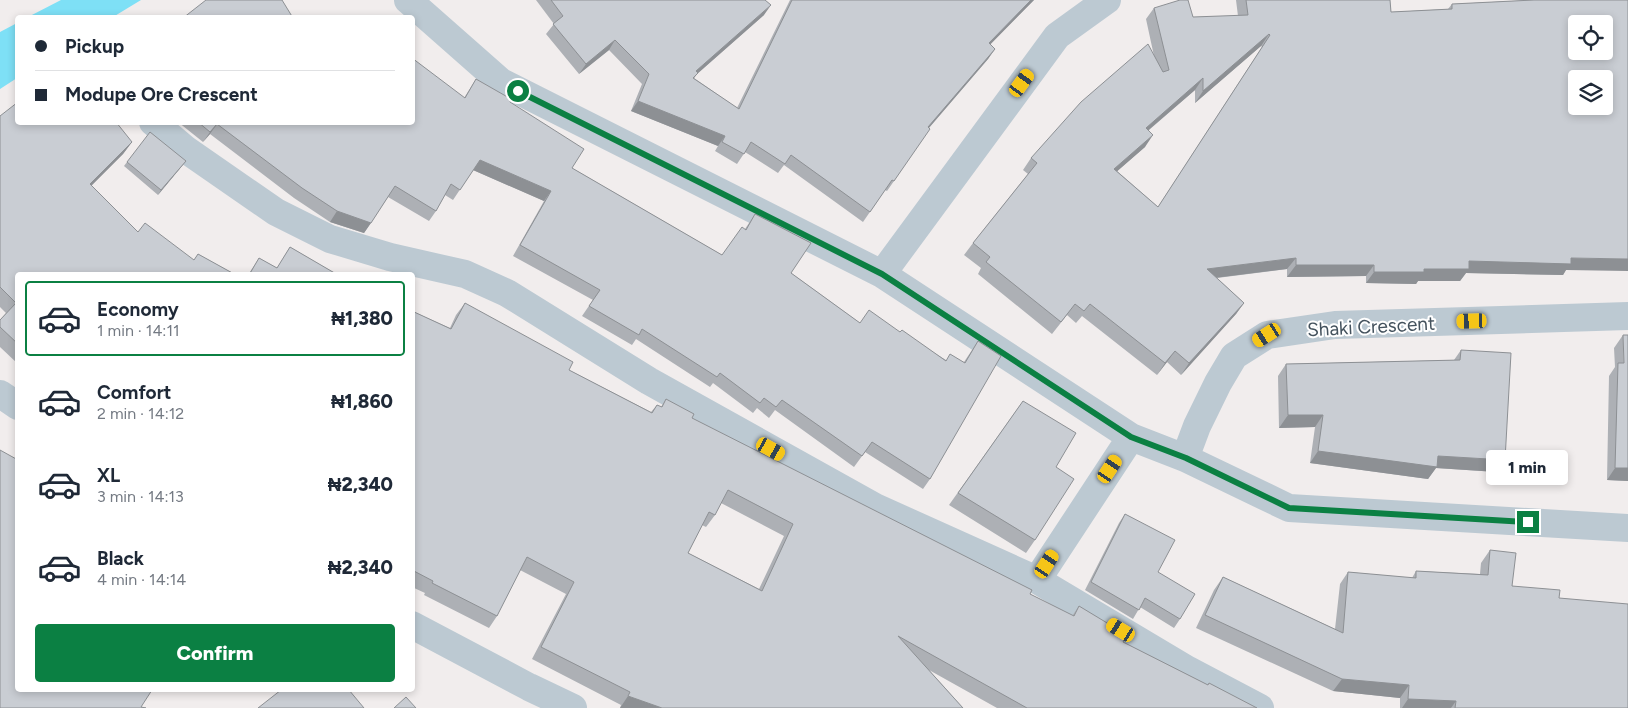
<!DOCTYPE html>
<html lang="en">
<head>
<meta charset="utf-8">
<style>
  body { margin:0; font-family:Figtree,sans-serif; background:#f2f2f3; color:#1f2937; height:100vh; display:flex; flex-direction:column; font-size:19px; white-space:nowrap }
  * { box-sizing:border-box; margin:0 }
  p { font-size:16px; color:#747a83 }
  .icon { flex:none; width:28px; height:28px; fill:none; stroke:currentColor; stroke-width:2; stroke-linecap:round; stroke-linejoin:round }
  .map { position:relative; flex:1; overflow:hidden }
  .details { position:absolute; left:15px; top:272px; width:400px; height:420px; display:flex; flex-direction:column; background:#fff; border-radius:5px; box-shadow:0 2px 8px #0003 }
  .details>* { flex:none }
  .guide { position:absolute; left:15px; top:15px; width:400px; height:110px; border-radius:5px; box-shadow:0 2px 8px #0003; display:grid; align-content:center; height:110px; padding:0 20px; background:#fff }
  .controls { position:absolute; left:1568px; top:15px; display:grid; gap:10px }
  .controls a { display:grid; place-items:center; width:45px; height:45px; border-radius:5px; background:#fff; box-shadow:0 2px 8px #0003; font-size:25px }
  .end { position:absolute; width:22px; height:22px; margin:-11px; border:6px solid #0b8043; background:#fff; box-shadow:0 0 0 2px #fff }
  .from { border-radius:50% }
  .bubble { position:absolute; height:35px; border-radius:5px; background:#fff; box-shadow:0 2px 8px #0003; font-size:16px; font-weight:800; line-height:35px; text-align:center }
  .car { position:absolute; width:15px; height:30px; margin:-15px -8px; border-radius:6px; box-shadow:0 0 4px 1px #0007; background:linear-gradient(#f5c518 24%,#345 0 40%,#f5c518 0 76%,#345 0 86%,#f5c518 0) }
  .guide b { display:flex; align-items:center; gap:18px; height:48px; font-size:19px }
  .guide b+b { border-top:1px solid #e0e1e3 }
  .guide i { width:12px; height:12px; background:#1f2937 }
  ul { padding:9px 0 0; list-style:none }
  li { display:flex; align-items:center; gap:15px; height:75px; margin:0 10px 8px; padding:0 10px; border:2px solid transparent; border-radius:5px }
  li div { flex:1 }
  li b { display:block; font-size:19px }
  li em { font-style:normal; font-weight:800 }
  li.on { border-color:#0b8043 }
  li>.icon { width:45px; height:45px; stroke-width:1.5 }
  .primary-button { display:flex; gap:10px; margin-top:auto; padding:10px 20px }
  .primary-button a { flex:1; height:58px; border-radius:5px; background:#0b8043; color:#fff; font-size:20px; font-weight:800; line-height:58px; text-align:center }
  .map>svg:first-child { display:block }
</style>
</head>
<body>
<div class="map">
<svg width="1628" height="708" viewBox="0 0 1628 708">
  <rect width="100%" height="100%" fill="#f1eded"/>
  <!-- water -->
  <path fill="#7ee0f6" d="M61,0H141L113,17H28Z
    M17,23V78L0,89V32Z"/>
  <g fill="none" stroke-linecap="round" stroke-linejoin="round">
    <!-- minor -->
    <path stroke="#bcc9d2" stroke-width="28" d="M408,0L501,82L882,274L1131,437L1185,458L1289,508L1628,528
      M153,122L185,149L276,212L330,239L390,257L465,274L507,293L649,381L875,507L1037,580L1188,670L1260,708
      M882,274L1057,36L1107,0
      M0,394L18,406
      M1185,458L1197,426L1218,383L1234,356L1267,335L1335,325L1628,316
      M1037,580L1131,437
      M412,625L529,687L573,708"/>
  </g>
  <!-- wall -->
  <path fill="#adb0b5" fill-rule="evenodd" d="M536,0H765L764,15L697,74L694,78L737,108L790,0H1034L990,44L995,49L988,59L929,128L894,181L887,191L885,190L863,222L784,165L778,173L745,152L737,164L715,151L718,146L631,111L642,84L609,50L579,74L546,34L554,24Z
    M1236,0H1390L1391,12L1448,9L1452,4L1533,0H1628L1566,270L1563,275L1466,273L1460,281H1418L1416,284L1366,283V276L1287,277V269L1217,278L1244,303L1236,314L1181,375L1167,362L1157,375L1082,316L1076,323L1067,315L1052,334L978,274L981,268L964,255L973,243L1028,174L1023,170L1031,158L1154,56L1146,19L1154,8L1193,17L1238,16ZM1261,46L1262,47L1158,207L1117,171L1145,147L1149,130L1195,90V103Z
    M476,79L510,102L572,168L722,255L745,229L755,214L791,273L860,323L900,332L946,360L964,362L978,341L930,479L923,489L865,452L854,467L775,410L769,418L757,408L753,413L713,383L710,387L636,339L632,345L582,316L593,300L513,256L544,201L473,170L453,200L445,195L436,211L429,221L388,197L364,233L330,222L294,198L210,134L203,142L178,122H412L464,98Z
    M0,116L132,142L123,154L91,186L138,232L194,260L198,254L236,275H18V364L0,347V320L6,313L0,307Z
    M186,161L158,195L124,166L127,162Z
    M290,247L338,275H248L259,258L277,268Z
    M465,303L569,370L651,412L657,405L661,407L666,399L692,418L1072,616L1079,606L1123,642L1208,685L1257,708H997L929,670L963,708H620L621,705L532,659L566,594L520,570L497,616L489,628L424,595L425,593L412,587V311L450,328L456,315ZM721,503L784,536L759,589L688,553L702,525L706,527L715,515Z
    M1623,335L1628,481L1607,480L1609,376L1615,367L1614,348Z
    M1461,350L1505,460L1497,472L1436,468L1428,479L1310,463L1315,427L1279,428L1278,376L1286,364L1454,360Z
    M1023,401L1035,540L1026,553L949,505Z
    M1125,514L1158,572L1180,619L1174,628L1140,607L1133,619L1085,590L1119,523Z
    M1490,550L1512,586L1559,598L1628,708H1400V698L1333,691L1196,628L1214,590L1223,577L1335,629L1340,584L1348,572L1412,578L1416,571L1480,574L1481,563Z"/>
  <!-- shaded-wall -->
  <path fill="#8d9094" d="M1031,0H1034L982,53L989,43Z
    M771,5L764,15L697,74L691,82L696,71Z
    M1269,34L1261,46L1195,103L1203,91Z
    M615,40L609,50L579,74L586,64Z
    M995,49L988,59L921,137L928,127Z
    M1203,78L1195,90L1138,139L1146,128Z
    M638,101L725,136L718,146L631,111Z
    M217,124L210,134L203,142L210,132Z
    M1153,135L1145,147L1106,181L1114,169Z
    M132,142L123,154L81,196L90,184Z
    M480,160L551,191L544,201L473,170Z
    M186,161L182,166L158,195L161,190Z
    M337,211L371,223L364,233L330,222Z
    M1296,258L1287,269L1198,280L1207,269Z
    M1571,258L1628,259V271L1566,270L1563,275L1466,273L1460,281H1418L1416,284L1366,283L1374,272L1424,269L1469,261Z
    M1296,265H1374L1366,276L1287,277Z
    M1244,303L1236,314L1181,375L1189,363Z
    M1175,351L1167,362L1157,375L1165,363Z
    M1288,415H1323L1315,427L1279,428Z
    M1318,451L1438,456L1505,460L1497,472L1436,468L1428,479L1310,463Z
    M1615,468H1628V481L1607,480Z
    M1342,679L1409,685L1400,698L1333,691Z
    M628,696L662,708H620Z
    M1408,699L1456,701L1451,708H1402Z"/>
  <!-- building -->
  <path fill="#c9cdd3" stroke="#8d9094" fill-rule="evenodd" d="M206,0H282L293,18H183Z
    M551,0H765L771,5L696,71L698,73L693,78L739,109L792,0H1031L989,43L995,49L928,127L930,129L894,181L892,180L870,212L791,155L785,164L751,142L744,154L722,142L725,136L638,101L649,74L615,40L586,64L553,24L563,16Z
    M1180,0H1188L1193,17L1248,15L1246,0H1390L1391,12L1452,9V4L1534,0H1628V259L1571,258V264L1469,261V269H1424V272H1374V265H1296V258L1207,269L1244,303L1189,363L1175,351L1165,363L1090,304L1084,311L1075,304L1061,322L986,262L990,257L973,243L1037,163L1031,158L1081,102L1148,44L1163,72L1169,70L1154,8ZM1576,24H1604V51H1576ZM1269,34L1270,35L1158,207L1114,169L1153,135L1146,128L1203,78V91ZM1576,79H1604V106H1576Z
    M412,58L465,98L476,79L511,99L510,102L584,149L572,168L722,255L742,227L746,230L755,214L811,243L791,273L860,323L869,310L900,332L902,330L946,361L950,354L965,363L978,341L1001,356L930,479L872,442L862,456L782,400L776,407L764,398L760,403L720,373L717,377L642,329L639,335L589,306L600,290L520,245L551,191L480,160L460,190L451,184L436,211L395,186L371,223L337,211L302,188L217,124L210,132L198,122H412Z
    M18,102V122H116L132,142L90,184L138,232L145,223L194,260L198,254L236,275H18V344L0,327V320L16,303L0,287V116Z
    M150,132L186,161L161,190L127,162Z
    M290,247L338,275H249L259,258L277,268Z
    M465,303L573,362L569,370L652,413L657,405L662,407L666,399L694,414L692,418L1032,590L1030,594L1074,616L1079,606L1127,635L1123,642L1208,685L1209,683L1257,708H1027L898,636L963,708H662L628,696L630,692L541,647L574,582L527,557L497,616L432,583L433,581L412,570V311L451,329ZM728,490L793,524L762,591L688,553L709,512L715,515Z
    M1623,335H1628V468H1615L1618,363H1624Z
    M1461,350L1511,353L1505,460L1438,456L1437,467L1318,451L1323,415H1288L1286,364L1460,360Z
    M1023,401L1076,433L1056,467L1074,479L1035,540L958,493Z
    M0,450L18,460V690H152L141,707L146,708H0Z
    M1125,514L1175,540L1158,572L1195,594L1180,619L1145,598L1139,610L1091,582Z
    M1490,550L1516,553L1512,586L1560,590L1559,598L1628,604V708H1455L1456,701L1408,699L1409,685L1342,679L1205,615L1223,577L1343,633L1348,572L1416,578V571L1488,575Z
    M281,690H349L364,708H258Z
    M406,697L416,708H394Z"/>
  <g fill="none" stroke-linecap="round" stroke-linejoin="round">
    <!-- route -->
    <path stroke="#0b8043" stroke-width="6" d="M518,91L882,274L1131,437L1186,458L1289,508L1528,522"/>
  </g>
  <g text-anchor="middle" stroke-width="4" stroke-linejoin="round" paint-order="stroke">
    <!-- street labels -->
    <g font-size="19" fill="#44525d" stroke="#fff">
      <text transform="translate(1371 326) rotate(-3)" y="7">Shaki Crescent</text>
    </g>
  </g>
</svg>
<div class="controls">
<a><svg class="icon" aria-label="locate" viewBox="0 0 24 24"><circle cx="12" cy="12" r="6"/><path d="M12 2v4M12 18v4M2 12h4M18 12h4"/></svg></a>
<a><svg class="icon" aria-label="layers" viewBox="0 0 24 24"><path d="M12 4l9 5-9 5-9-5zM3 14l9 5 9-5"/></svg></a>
</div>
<i class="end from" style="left:518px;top:91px"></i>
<i class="end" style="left:1528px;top:522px"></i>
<div class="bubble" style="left:1486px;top:450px;width:82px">1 min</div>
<i class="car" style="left:1022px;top:83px;rotate:36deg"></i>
<i class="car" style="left:1472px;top:321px;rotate:268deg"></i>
<i class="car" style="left:1267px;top:335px;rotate:238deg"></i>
<i class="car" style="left:771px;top:449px;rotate:119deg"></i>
<i class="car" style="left:1110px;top:469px;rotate:34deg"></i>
<i class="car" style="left:1047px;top:564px;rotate:33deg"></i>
<i class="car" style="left:1121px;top:630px;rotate:301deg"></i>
<div class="guide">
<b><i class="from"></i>Pickup</b>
<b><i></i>Modupe Ore Crescent</b>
</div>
<section class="details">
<ul>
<li class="on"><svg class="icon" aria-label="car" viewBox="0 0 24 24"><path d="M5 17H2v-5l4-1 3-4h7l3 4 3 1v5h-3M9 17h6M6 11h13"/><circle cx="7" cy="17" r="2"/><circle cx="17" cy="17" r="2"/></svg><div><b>Economy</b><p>1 min · 14:11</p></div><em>₦1,380</em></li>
<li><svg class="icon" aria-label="car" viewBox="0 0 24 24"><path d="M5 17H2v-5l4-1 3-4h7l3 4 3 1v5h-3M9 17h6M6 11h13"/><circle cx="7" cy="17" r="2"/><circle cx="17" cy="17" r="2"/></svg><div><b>Comfort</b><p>2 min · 14:12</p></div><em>₦1,860</em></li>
<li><svg class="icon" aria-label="car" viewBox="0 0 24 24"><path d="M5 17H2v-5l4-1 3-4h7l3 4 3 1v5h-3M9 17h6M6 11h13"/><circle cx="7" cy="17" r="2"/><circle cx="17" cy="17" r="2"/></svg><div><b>XL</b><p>3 min · 14:13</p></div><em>₦2,340</em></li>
<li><svg class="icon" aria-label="car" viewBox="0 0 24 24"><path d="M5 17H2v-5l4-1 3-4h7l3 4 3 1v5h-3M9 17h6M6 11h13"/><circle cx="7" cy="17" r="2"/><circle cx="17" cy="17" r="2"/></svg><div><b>Black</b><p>4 min · 14:14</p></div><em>₦2,340</em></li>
</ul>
<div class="primary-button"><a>Confirm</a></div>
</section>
</div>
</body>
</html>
